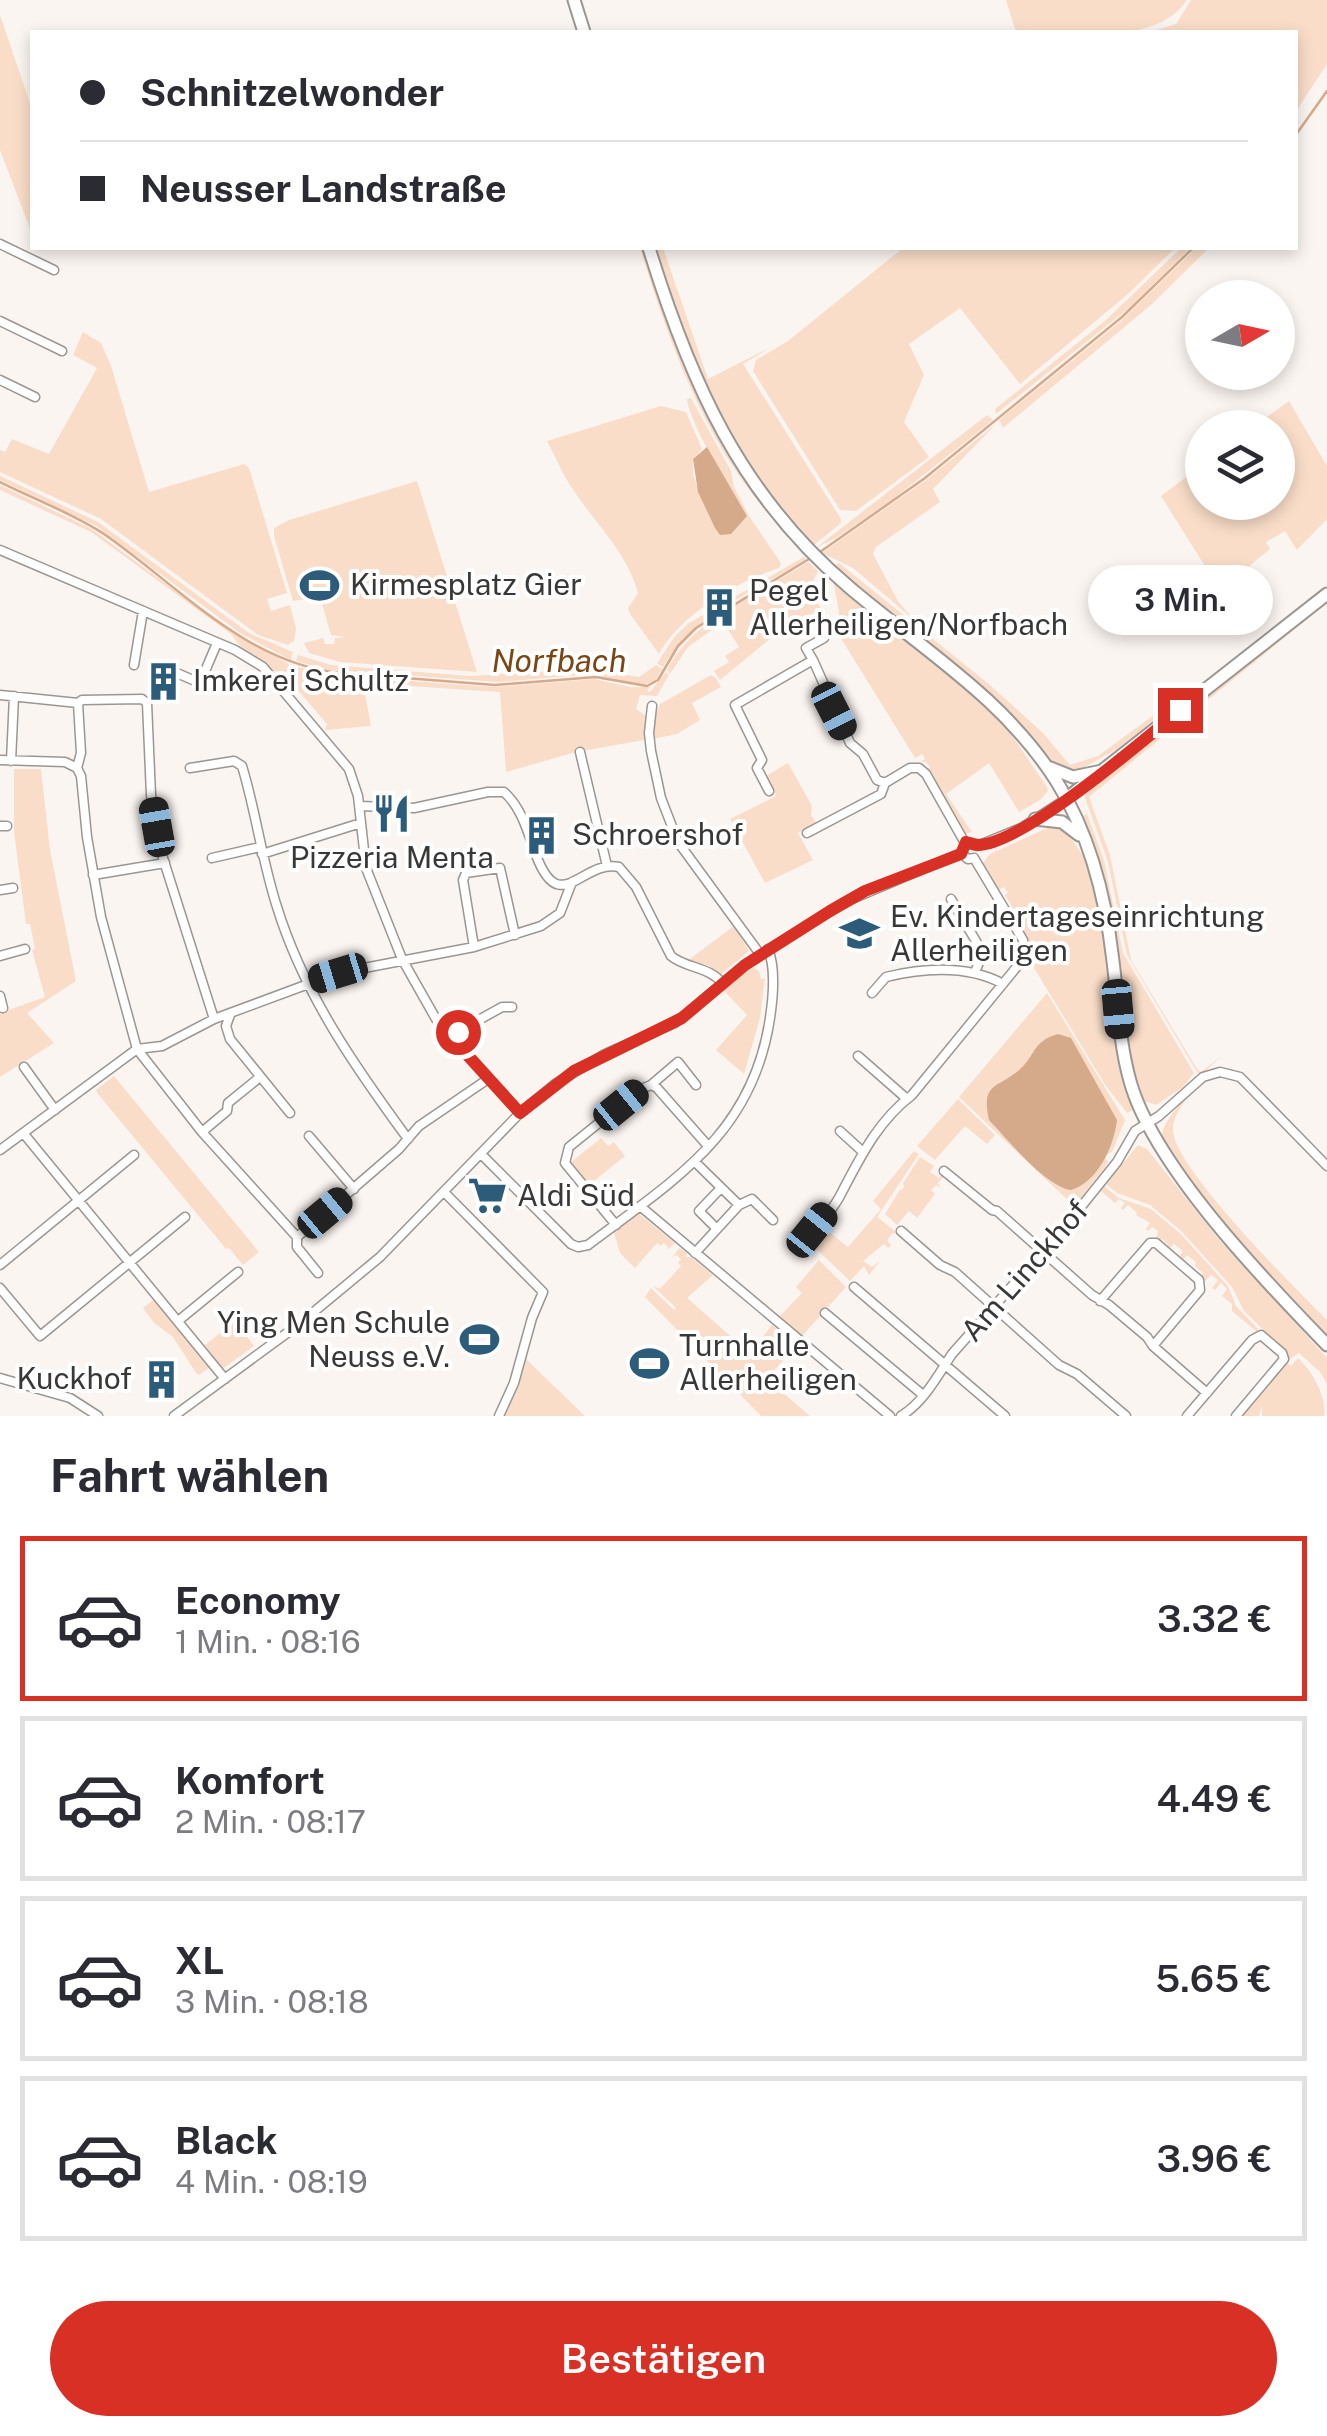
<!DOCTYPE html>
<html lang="de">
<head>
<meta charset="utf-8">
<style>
  body { margin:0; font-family:"Public Sans",sans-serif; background:#f2f2f3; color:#2b2b33; height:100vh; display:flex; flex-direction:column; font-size:38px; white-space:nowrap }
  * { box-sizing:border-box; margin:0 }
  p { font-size:32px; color:#7c7c81 }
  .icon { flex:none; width:55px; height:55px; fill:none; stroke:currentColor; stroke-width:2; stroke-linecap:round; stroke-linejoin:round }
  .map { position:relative; height:1416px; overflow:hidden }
  .side { display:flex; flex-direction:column; background:#fff; flex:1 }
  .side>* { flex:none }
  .guide { position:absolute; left:30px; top:30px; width:1268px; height:220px; border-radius:0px; box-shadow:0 5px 15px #0003; display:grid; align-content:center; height:220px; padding:0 50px; background:#fff }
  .needle { width:65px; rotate:81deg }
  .tools { position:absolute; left:1185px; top:280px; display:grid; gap:20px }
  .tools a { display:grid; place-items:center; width:110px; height:110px; border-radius:50%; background:#fff; box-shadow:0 5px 15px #0003; font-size:50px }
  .end { position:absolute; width:45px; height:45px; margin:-22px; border:12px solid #d93025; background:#fff; box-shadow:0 0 0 5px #fff }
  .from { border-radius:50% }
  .bubble { position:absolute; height:70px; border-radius:35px; background:#fff; box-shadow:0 5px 15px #0003; font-size:32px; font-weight:600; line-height:70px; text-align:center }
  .car { position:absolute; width:30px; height:60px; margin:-30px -15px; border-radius:12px; box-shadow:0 0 8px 2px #0007; background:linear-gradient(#222 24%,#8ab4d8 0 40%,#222 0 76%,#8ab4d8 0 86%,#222 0) }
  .guide b { display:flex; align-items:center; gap:35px; height:95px; font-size:38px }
  .guide b+b { border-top:2px solid #e1e1e2 }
  .guide i { width:25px; height:25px; background:#2b2b33 }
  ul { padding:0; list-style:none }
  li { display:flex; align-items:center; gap:30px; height:165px; margin:0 20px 15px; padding:0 30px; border:5px solid #e1e1e2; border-radius:0px }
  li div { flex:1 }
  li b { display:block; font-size:38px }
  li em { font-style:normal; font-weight:600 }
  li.active { border-color:#d93025 }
  li>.icon { width:90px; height:90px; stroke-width:1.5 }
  h2 { padding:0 50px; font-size:45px; line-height:120px }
  .button { display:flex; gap:20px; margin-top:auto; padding:20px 50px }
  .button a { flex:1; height:115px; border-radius:60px; background:#d93025; color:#fff; font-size:40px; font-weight:600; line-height:115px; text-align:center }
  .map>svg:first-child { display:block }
</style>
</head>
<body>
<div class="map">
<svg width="1327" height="1416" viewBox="0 0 1327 1416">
  <rect width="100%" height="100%" fill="#fbf5f1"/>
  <!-- green -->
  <path fill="#f9ddc8" d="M1006,0H1187C1155,48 1068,32 1016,32Z
    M1191,0H1327V64L1295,113V32H1150L1176,24Z
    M0,15L32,109V234L0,150Z
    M640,248H644C681,368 712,442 793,540C711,460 673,355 640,248Z
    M654,248H663L708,379L771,347L743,364L841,519V523L814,545C728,453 692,367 654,248Z
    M903,248H1175L1128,294L1020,384L960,308L909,344L924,375L904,422L929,457L856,511L840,510L753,371L756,360L788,341Z
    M1181,248H1190L1129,308L996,414L995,409L1106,320Z
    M1196,248H1209L1151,305L1003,428L999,420L1120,322Z
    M83,332L101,343L111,366L149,492L244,464L249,468L287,593L267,599L271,611L290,605L296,629L294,641L288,645L258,635L101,519L0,472V450L5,452L12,439L49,454L97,368L73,355Z
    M691,398L731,471L734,487L749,516L781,563L779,568C736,582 681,614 659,654L630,614L628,608L638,593C628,554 596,524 574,491C563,476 556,457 547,441L661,406L686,412L702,449L693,459V474L703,503L747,516C731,489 691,428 687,399Z
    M1289,401L1327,466V519L1297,550L1285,531L1266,542L1270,549L1220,590L1161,496L1202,465V502H1278V428L1253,427Z
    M987,415L993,420L893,499L836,538L817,547Z
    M996,424L933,489L940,502L876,547L873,554L898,601L913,619L853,568L822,553L926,480Z
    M0,476L98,522L249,633L293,652L291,660L240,633L96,526L0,480Z
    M417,481L477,672L340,662L309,653L304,643L323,638L325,644H334L335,638L345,637L331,635L320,597L293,601L274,536V528L289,520Z
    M0,485L92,529L232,633L289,664L286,673C265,673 242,650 231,634L91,532L0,490Z
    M804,557L806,559L795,566C747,595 692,618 663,667L657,663L675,636L689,623Z
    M808,562L818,571L810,588L821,609L782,629L720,680L714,671L729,662L725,656L739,647L723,622L688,647L670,674L667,670C694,617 760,594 808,562Z
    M839,563L990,685L1043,733L1070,765L1098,756L1155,714L1157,718L1117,749L1072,774L1056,766L974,680L837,569L835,565Z
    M833,580L933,657L1000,718L1047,787L1048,791L1040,800L1019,812L989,763L946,794L972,832L964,834L926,770L930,767L926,762H921L925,759L922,754L915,758L837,632L839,611Z
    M1327,599V603L1089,797L1110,855L1131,960L1197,1069L1201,1072L1224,1054L1201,1075L1197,1072L1127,955L1108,862L1084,795Z
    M298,655L331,665L469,676L586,669L639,677L656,665L662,669L655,681L642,685L592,674L499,682L329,670L296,661Z
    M295,666L340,676L495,687L594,679L630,687H650L647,691L650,692L666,672L669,675L657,696L640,695L636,709L646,716L644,740L576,752L506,772L500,692L363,683L371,726L325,730L327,724L297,689L291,688Z
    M711,675L716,678L721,687L692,703L700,720L677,734L653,739L654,719L660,704Z
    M788,763L812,806L811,815L816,823L798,833L813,860L765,883L730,819L776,796L766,776Z
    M14,769H41L50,850L76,981L27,1013L54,1043L0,1077V1013L45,997L32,950L35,949L30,924H26L14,832Z
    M1087,814L1104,860L1123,953L1194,1073L1183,1087L1156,1105L1144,1101L1127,1046L1108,896L1083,816Z
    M1056,824C1118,871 1107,995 1119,1065C1122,1081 1128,1095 1133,1110L1127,1113L1106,1086L1028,958L1029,947L1013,916L1016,914L1005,895L1008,893L1004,887L998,890L982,864L990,854Z
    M734,926L749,951L721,974L709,966L687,961Z
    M752,967L759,971L761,979L765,978L760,1018L744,1074L716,1050L747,1015L723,990Z
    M1047,993L1125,1120L1112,1152L1104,1156L1108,1162L1105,1167L1074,1206L959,1097Z
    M114,1076L259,1252L243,1265L229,1248L226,1249L98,1094L96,1090Z
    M1200,1084C1189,1095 1173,1113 1173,1130C1173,1167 1297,1290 1327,1320V1339L1220,1219L1161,1137C1165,1118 1185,1098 1200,1084Z
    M958,1099L995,1135L987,1144L965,1126L935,1160L917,1146Z
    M601,1138L608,1146L614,1142L625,1156L589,1185L571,1162Z
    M1138,1145L1147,1149L1216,1236L1327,1358V1384L1320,1372L1299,1353L1288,1360L1286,1352L1244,1311L1232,1287L1180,1230L1150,1205L1117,1193L1106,1184Z
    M914,1151L919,1154L877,1217L900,1235L893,1233L887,1240L891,1245L888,1248L884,1244L863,1261L872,1267L880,1261L869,1275L864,1266L850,1281L811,1244L824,1228L848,1247L881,1209L873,1201Z
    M920,1157L934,1166L930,1172L939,1178L943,1173L949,1179L943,1177L938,1183L940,1188L936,1185L931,1190L935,1194L917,1218L909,1211L897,1225L885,1214L899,1191L904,1188L903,1183Z
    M1104,1186L1119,1198L1151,1209L1181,1234L1228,1286L1236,1306L1258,1329L1257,1332L1232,1311V1304L1222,1296L1227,1289L1221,1283L1215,1290L1212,1288L1218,1280L1211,1275L1205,1281L1201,1276L1203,1273L1195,1266L1196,1262L1187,1255L1181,1262L1178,1259L1183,1251L1174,1244L1170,1248L1163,1239L1156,1241L1158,1231L1152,1227L1148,1231L1146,1229L1150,1223L1136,1215L1137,1213L1128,1205L1123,1210L1121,1208L1125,1203L1119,1199L1115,1203L1101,1191Z
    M639,1214L675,1243L666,1251L668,1247L664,1243L661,1246L657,1243L635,1268L620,1253L614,1232Z
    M680,1248L687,1253L686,1257H691L713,1275L687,1298L750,1353L772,1325L796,1345L767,1379L810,1416H761L645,1297L651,1288L674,1310L676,1308L653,1286L660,1289L681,1266L678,1263L681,1259L676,1255L672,1257Z
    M819,1260L846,1287L802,1336L779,1317L802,1293L796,1287Z
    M153,1300L210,1362L208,1364L214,1374L209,1368L199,1375L196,1373L173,1337L154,1323L143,1308Z
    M235,1321L254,1346L221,1370L202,1347L213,1356L205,1345Z
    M1298,1358C1312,1371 1327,1396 1324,1416H1262V1407L1259,1416H1242L1287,1363L1291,1366Z
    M526,1359L585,1416H504Z"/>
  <!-- water -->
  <path fill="#d4aa8a" d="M707,447L747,516L731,534L720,535L715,528L698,492L693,459Z
    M1058,1034L1071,1038L1117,1120C1114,1146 1098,1182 1071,1190C1045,1186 1008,1140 989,1120C981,1083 996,1089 1018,1071C1036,1056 1032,1041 1058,1034Z"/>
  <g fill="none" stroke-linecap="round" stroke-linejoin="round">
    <!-- stream -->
    <path stroke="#d4aa8a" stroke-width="2.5" d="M1295,136L1327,91
      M0,482C34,499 72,513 104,534C178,585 246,664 341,673L495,685L596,677L647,686L658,680L678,646L696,628L809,559
      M820,552L925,478L1122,317L1193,248"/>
    <defs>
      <path id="minor" d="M0,244L54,270
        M0,321L62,351
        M0,380L35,397
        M0,550L235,650L263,667L349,769L358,796L366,868L402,959L436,1019L520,1113
        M813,660L806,648L824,638
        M134,665L143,611
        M172,671L200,683L217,643
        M0,695L78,703L82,700L142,699L147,703L151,795L163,858L214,1019
        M652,706L649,733L651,751L661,798L678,842L760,954
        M580,752L607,866
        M0,760L65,762L77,768L81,776L87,837L101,917L137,1049L202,1132L297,1237V1247L318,1273
        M11,761L14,696
        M77,768L81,753L78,703
        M190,768L234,761L242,766C256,812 262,861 277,907C304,994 355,1067 408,1139
        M769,791L757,768L762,760L735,705L813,660L850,743L863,754L877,780L885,783
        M360,806L414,808L488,792H504C522,808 528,833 536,855C560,919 582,859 619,867L636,887L671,956C687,969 709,966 723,984
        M0,826H7
        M807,833L881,794L885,783L910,768H919L926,774L965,843
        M965,843L977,846L1021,828L1066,799
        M262,854L361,823
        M212,858L260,847
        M93,875L165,863
        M0,890L13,888
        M951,899L983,953L975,972
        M474,947L463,880L466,873L500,868L515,935
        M0,956L25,949
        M872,993L886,977C924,968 968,965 1003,984
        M0,996L3,1008
        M230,1015L226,1026L230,1039L290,1113
        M450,1036L502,1007H512
        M137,1049L162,1046L214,1019L338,973L474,947L541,926L560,913L572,882
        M858,1056L907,1099
        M24,1067L55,1110
        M651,1085L678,1062L696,1085
        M840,1131L863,1152
        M202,1132L227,1111L228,1103L260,1077
        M24,1134L225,1379
        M309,1136L354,1189
        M0,1150L137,1049
        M481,1154L571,1244L578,1247L588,1245C674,1180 753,1134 770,1018C773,998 776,968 768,949
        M694,1161L739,1205L695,1253
        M944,1171L992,1210L997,1211L1092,1295L1109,1305L1147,1337L1153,1346L1207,1393
        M444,1192L543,1292L532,1318L514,1383L499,1416
        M739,1205L752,1199L773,1220
        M640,1206L890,1416
        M616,1225L565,1163L569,1147L641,1089L651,1085L657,1088L708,1146
        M717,1229L699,1211L721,1188
        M901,1231L940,1265L955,1272L1059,1365L1077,1374L1126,1416
        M297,1237L399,1149L419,1126L488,1079
        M802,1243C815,1228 833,1211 842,1192C861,1156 878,1121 912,1095L1024,958L1023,940L974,858
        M0,1265L134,1155
        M854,1287L1005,1416
        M0,1288L40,1336L185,1217
        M1100,1301L1150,1243H1156L1199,1280L1200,1290L1153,1346
        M825,1313L923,1395
        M178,1321L238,1272
        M0,1378L70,1398L98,1416
        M174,1416L298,1325L380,1257L520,1113L555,1084L605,1054L675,1023L745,965L845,902L961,853L968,859L974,858
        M901,1416C924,1402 938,1375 952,1354L1072,1218L1117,1162L1135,1131L1159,1116L1203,1077L1220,1072L1240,1077L1327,1166
        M1187,1416L1252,1340L1261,1335L1282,1353L1284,1359L1236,1416"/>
      <path id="secondary" d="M574,0L584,32
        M649,248C690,381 740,495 849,587C923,650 1004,698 1057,782C1090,835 1106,900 1113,961C1118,1001 1119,1042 1130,1081C1153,1165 1265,1281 1327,1345
        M1048,767L1073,777L1102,771
        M1066,799L1327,594
        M1035,819L1062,822L1079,835"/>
    </defs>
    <!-- minor casing -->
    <use href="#minor" stroke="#9b9692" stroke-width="11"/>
    <!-- secondary casing -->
    <use href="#secondary" stroke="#9b9692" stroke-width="15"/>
    <!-- minor -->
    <use href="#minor" stroke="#fff" stroke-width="8"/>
    <!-- secondary -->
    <use href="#secondary" stroke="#fff" stroke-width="11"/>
  </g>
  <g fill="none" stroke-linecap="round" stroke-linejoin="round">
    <!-- route -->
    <path stroke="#d93025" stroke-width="12" d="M458,1032L450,1036L520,1113L574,1071L682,1018L745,965L830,911L865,891L961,854L966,842C970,843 975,845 979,845C1025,842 1142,742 1180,710"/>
  </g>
  <!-- icons -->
  <defs>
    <symbol id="stadium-bare" viewBox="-9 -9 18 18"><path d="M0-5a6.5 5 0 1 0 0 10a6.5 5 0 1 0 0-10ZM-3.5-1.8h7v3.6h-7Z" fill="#2c5c7a" stroke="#fff" stroke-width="2.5" paint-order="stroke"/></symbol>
    <symbol id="building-bare" viewBox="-9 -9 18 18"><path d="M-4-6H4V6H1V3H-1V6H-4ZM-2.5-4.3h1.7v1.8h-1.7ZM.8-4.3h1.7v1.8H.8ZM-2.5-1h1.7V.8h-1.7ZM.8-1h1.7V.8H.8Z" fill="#2c5c7a" stroke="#fff" stroke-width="2.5" paint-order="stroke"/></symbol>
    <symbol id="restaurant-bare" viewBox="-9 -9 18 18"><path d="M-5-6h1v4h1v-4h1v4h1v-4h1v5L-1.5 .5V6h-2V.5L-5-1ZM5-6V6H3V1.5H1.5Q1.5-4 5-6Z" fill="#2c5c7a" stroke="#fff" stroke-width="2.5" paint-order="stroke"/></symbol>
    <symbol id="school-bare" viewBox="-9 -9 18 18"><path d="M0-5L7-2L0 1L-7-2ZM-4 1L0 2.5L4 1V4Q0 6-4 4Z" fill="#2c5c7a" stroke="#fff" stroke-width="2.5" paint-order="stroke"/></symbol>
    <symbol id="supermarket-bare" viewBox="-9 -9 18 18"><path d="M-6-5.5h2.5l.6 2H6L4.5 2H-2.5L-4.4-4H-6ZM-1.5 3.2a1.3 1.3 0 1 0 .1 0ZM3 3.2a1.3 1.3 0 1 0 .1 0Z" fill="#2c5c7a" stroke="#fff" stroke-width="2.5" paint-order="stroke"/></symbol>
  </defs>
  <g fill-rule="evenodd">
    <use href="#stadium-bare" x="292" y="558" width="55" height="55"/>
    <use href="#building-bare" x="692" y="580" width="55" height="55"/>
    <use href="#building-bare" x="136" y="654" width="55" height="55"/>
    <use href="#restaurant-bare" x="364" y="786" width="55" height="55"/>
    <use href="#building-bare" x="514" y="808" width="55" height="55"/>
    <use href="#school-bare" x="832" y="906" width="55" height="55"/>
    <use href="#supermarket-bare" x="460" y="1168" width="55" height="55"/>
    <use href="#stadium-bare" x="452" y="1312" width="55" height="55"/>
    <use href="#stadium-bare" x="622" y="1336" width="55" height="55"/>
    <use href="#building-bare" x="134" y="1352" width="55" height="55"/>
  </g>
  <g text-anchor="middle" stroke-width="8" stroke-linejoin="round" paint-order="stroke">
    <!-- poi labels -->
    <g font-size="30" fill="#3a3837" stroke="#fff" text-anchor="start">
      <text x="350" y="595">Kirmesplatz Gier</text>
      <text x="749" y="601">Pegel<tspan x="749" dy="34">Allerheiligen/Norfbach</tspan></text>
      <text x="193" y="691">Imkerei Schultz</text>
      <text x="572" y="845">Schroershof</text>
      <text x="392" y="868" text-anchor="middle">Pizzeria Menta</text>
      <text x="890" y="927">Ev. Kindertageseinrichtung<tspan x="890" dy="34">Allerheiligen</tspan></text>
      <text x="517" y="1206">Aldi Süd</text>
      <text x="450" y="1333" text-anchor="end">Ying Men Schule<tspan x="450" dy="34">Neuss e.V.</tspan></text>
      <text x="679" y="1356">Turnhalle<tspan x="679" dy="34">Allerheiligen</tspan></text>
      <text x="132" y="1389" text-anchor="end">Kuckhof</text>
    </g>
    <!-- street labels -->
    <g font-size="30" fill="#3a3837" stroke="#fff">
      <text transform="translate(1025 1271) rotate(-49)" y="10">Am Linckhof</text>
    </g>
    <!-- water labels -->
    <g font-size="32" font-style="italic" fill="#7b4614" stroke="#fff">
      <text x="559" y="672">Norfbach</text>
    </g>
  </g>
</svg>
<div class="tools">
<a><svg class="needle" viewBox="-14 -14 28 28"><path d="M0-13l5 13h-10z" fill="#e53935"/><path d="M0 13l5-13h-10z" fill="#7c7c81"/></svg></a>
<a><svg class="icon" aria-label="layers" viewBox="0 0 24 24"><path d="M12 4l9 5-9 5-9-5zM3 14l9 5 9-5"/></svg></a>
</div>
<i class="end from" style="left:458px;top:1032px"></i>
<i class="end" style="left:1180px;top:710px"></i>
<div class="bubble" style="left:1088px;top:565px;width:185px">3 Min.</div>
<i class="car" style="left:834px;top:711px;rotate:153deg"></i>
<i class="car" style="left:157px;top:827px;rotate:350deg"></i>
<i class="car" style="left:338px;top:973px;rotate:253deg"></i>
<i class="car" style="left:1118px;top:1009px;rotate:175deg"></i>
<i class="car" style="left:621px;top:1105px;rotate:51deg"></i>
<i class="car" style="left:325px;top:1213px;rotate:50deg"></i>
<i class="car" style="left:812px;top:1230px;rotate:39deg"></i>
<div class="guide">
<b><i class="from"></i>Schnitzelwonder</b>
<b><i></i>Neusser Landstraße</b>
</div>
</div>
<section class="side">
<h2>Fahrt wählen</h2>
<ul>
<li class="active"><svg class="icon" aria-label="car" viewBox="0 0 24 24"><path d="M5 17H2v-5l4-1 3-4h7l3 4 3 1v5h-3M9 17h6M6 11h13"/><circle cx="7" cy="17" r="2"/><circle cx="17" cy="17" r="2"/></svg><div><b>Economy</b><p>1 Min. · 08:16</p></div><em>3.32 €</em></li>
<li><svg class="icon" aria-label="car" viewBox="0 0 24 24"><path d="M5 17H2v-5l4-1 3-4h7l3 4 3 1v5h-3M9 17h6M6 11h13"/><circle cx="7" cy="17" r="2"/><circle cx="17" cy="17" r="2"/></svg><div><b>Komfort</b><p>2 Min. · 08:17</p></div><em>4.49 €</em></li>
<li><svg class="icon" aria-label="car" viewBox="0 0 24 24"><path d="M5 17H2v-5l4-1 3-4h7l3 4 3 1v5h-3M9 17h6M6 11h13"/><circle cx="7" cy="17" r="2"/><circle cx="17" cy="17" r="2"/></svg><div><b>XL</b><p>3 Min. · 08:18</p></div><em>5.65 €</em></li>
<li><svg class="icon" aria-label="car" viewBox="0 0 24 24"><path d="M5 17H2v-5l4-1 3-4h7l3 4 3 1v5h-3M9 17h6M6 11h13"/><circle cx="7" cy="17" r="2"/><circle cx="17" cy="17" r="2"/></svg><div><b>Black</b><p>4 Min. · 08:19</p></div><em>3.96 €</em></li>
</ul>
<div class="button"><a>Bestätigen</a></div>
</section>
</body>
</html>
